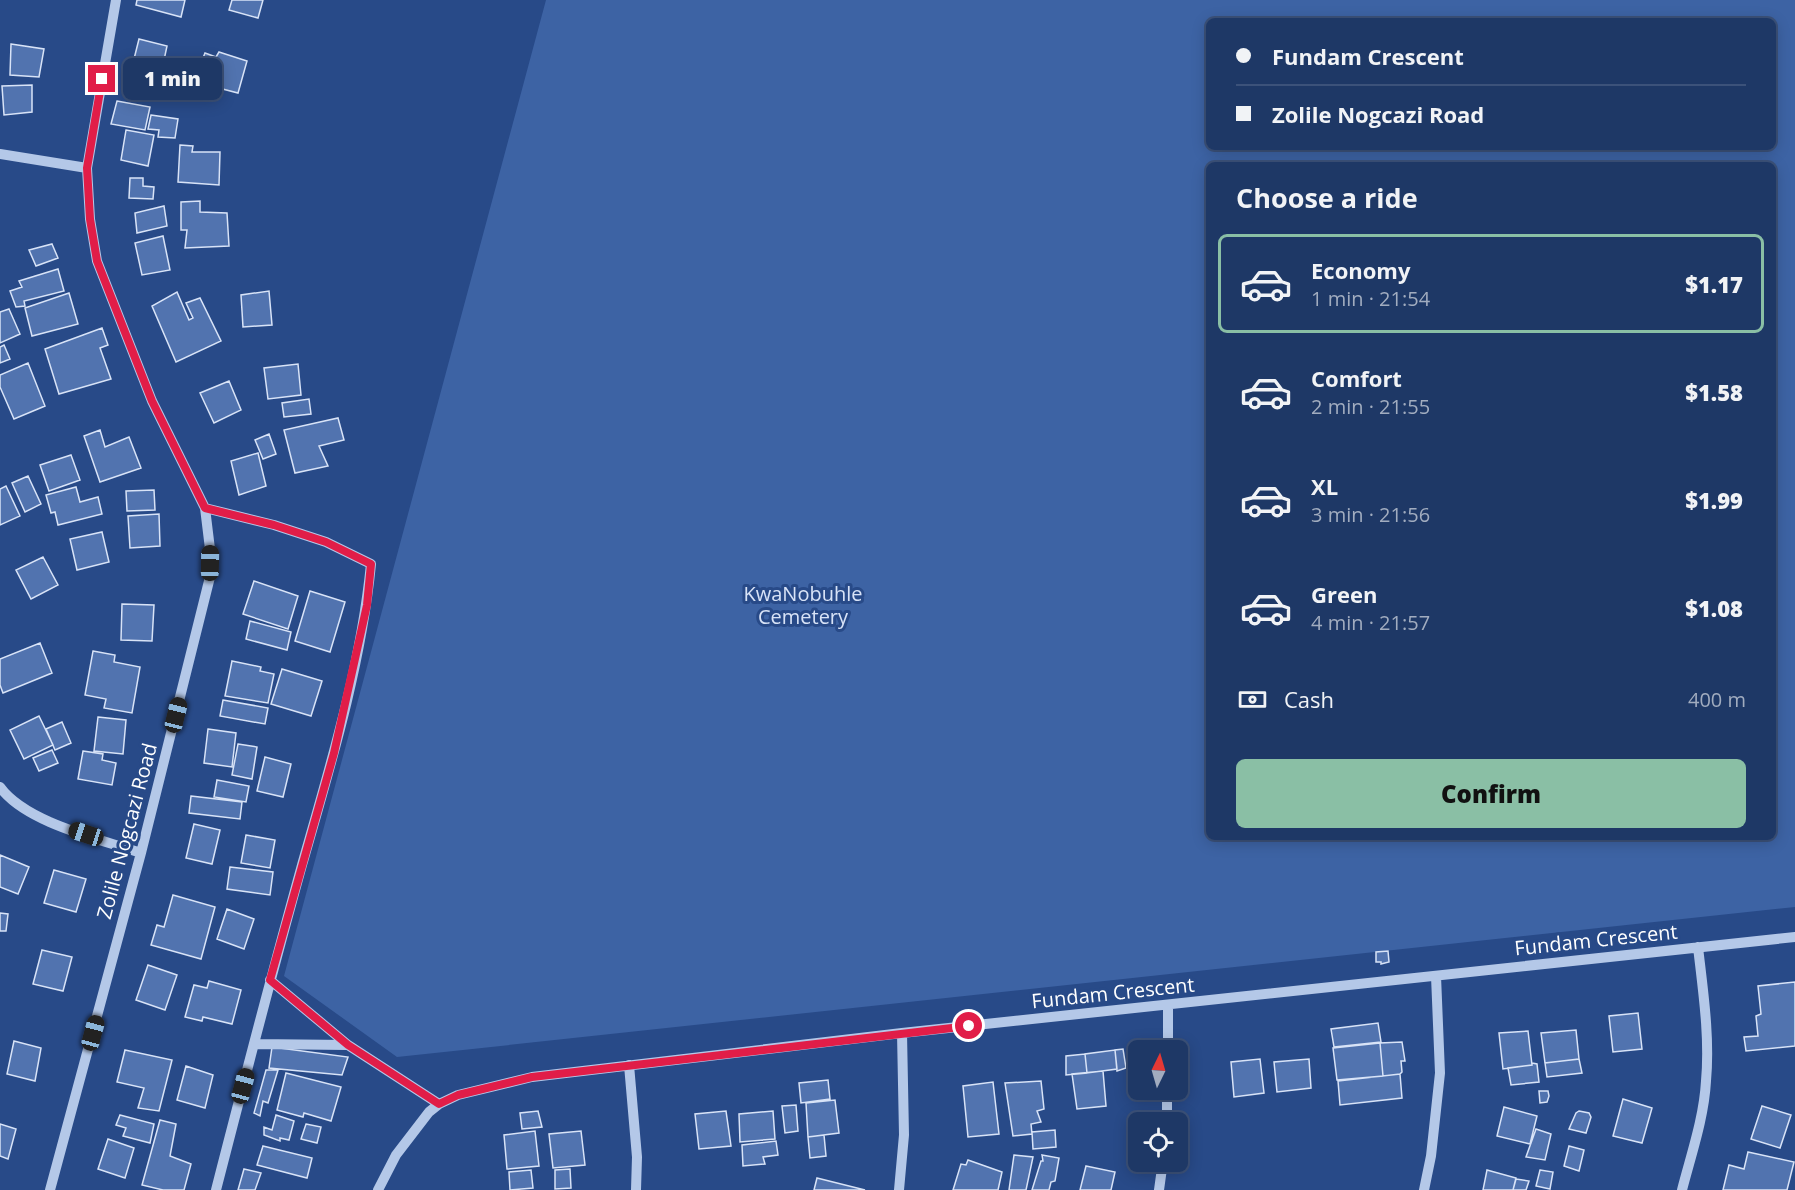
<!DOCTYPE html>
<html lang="en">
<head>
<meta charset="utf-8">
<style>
  body { margin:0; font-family:"Open Sans",sans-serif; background:#263f6c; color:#f1f3f6; height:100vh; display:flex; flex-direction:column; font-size:22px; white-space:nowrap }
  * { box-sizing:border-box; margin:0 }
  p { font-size:20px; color:#a1acbf }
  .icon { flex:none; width:33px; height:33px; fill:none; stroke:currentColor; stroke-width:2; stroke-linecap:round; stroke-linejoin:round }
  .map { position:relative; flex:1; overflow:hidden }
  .drawer { position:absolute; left:1206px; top:162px; width:570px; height:678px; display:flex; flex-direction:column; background:#1e3866; border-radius:9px; box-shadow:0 3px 15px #0003,0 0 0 2px #3c527a }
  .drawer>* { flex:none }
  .banner { position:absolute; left:1206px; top:18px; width:570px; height:132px; border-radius:9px; box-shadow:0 3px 15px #0003,0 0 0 2px #3c527a; display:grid; align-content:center; height:132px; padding:0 30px; background:#1e3866 }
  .needle { width:39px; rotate:5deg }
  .fabs { position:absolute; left:1128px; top:1040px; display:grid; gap:12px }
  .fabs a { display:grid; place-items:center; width:60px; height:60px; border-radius:9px; background:#1e3866; box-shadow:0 3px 15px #0003,0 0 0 2px #3c527a; font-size:30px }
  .end { position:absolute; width:27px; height:27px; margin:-14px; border:8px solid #e11d48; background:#fff; box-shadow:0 0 0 3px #fff }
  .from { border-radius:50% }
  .bubble { position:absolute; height:42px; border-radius:9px; background:#1e3866; box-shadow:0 3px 15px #0003,0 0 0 2px #3c527a; font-size:20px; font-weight:800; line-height:42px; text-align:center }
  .car { position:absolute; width:18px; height:36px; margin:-18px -9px; border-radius:8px; box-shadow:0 0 4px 2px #0007; background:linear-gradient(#222 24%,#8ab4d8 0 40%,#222 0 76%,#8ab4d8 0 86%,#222 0) }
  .banner b { display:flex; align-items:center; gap:21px; height:57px; font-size:22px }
  .banner b+b { border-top:2px solid #3c527a }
  .banner i { width:15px; height:15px; background:#f1f3f6 }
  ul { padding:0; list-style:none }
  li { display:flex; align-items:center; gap:18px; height:99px; margin:0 12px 9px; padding:0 18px; border:3px solid transparent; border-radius:9px }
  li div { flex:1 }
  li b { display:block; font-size:22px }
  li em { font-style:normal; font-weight:800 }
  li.active { border-color:#8abfa5 }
  li>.icon { width:54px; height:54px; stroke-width:1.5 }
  h2 { padding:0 30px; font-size:27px; line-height:72px }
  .pay { display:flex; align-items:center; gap:15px; height:66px; padding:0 30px; font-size:22px }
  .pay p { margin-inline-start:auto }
  .button { display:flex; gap:12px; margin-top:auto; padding:12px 30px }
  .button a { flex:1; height:69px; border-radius:9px; background:#8abfa5; color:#111; font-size:24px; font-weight:800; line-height:69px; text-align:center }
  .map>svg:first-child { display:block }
</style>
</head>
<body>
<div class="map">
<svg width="1795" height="1190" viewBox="0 0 1795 1190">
  <rect width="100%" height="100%" fill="#284a88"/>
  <!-- green -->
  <path fill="#3d63a4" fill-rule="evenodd" d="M546,0H1795V907L397,1057L284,976ZM1209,21H1773V147H1209ZM1209,165H1773V837H1209Z"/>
  <!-- building -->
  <path fill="#5173af" stroke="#d8e3f7" stroke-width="1.5" d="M137,0H185L181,17L136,5Z
    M232,0H263L258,18L229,10Z
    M139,39L167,46L160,79L131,71Z
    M11,44L44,49L39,77L10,75Z
    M219,52L247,61L238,93L211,86L210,93L192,86L205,53L216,57Z
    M32,85V112L4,115L2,86Z
    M117,101L150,107L145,130L111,124Z
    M151,115L178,119L175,138L158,137L159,130L148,129Z
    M126,130L154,135L148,166L121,160Z
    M180,145L193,146L192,152H220L219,185L178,182Z
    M130,178H143V186L154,187L153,199L129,198Z
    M200,201V212L227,213L229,246L185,248L187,230H181V202Z
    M164,206L167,226L137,233L135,213Z
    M163,236L170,270L142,275L135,243Z
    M52,244L58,258L36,266L29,250Z
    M58,269L64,291L24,301L25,306L16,307L10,291L22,287L19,281Z
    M269,291L272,325L243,327L241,295Z
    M177,292L189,320L193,318L186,303L200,298L221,341L176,362L152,306Z
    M69,293L78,324L32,336L25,308Z
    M9,309L20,334L0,343V312Z
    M102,328L108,345L100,348L111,379L59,394L45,349Z
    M4,345L10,359L0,363V347Z
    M28,363L45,406L14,419L0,387V375Z
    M298,364L301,395L268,399L264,368Z
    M229,381L241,410L214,423L200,393Z
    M309,399L311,414L284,417L282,403Z
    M338,418L344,440L319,446L328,466L295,473L284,430Z
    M100,430L105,447L129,437L141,468L100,482L84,436Z
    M269,434L276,454L263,459L255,440Z
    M258,453L266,486L239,495L231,461Z
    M71,455L80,480L49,491L40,465Z
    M28,476L41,504L25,512L12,483Z
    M6,486L20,516L0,525V489Z
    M76,487L80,502L98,497L102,514L58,525L55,512L51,513L46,495Z
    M154,490L155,510L127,511L126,491Z
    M159,514L160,546L130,548L128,516Z
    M102,532L109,562L77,570L70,539Z
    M43,557L58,585L31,599L16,570Z
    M254,581L298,596L288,629L243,614Z
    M310,591L345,602L330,652L295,641Z
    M122,604L154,605L152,641L121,640Z
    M250,621L291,632L287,650L246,639Z
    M40,643L52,673L3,693L0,685V659Z
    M93,651L115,655L114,662L140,667L132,713L104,708L106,699L85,695Z
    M232,661L261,667L260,671L274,674L268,703L225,696Z
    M282,669L322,681L311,716L271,704Z
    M223,700L268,708L265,724L220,716Z
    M39,716L53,745L24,759L10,730Z
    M98,717L126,720L123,754L94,751Z
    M62,722L71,743L55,750L46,729Z
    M208,729L236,733L232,767L204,763Z
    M238,744L257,747L252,779L232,775Z
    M52,750L58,763L39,771L33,758Z
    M83,751L103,754L102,760L116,763L112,785L78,779Z
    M265,757L291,764L283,797L257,791Z
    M217,780L249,786L246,802L214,797Z
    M191,796L242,802L240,819L189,813Z
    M194,824L220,830L212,864L186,858Z
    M246,835L275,840L270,868L241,863Z
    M0,855L29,867L18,894L0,887Z
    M230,867L273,872L270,895L227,889Z
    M54,870L86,879L76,912L44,903Z
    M173,895L215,907L201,959L151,945L157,925L164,927Z
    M227,909L254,919L244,949L217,939Z
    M0,913L8,914L6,931H0Z
    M42,950L72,957L63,991L33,984Z
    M1388,951L1389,962L1381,964V962H1376V952Z
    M148,965L177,975L165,1010L136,1000Z
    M209,981L241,990L232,1024L203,1017L202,1021L185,1017L194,985L207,988Z
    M1795,982V1046L1746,1051L1744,1037L1758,1036L1756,1016L1761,1014L1758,986Z
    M1638,1013L1642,1049L1613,1052L1609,1016Z
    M1378,1023L1381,1042L1334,1047L1331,1029Z
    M1576,1030L1579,1059L1545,1063L1541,1033Z
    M1528,1031L1532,1065L1503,1069L1499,1033Z
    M14,1041L41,1048L35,1081L7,1074Z
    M1402,1042L1405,1061H1401L1402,1072L1400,1074L1383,1076L1380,1043Z
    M1380,1043L1383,1076L1337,1080L1333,1048Z
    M272,1047L348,1057L342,1075L269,1068Z
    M1123,1049L1126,1068L1117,1071L1115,1050Z
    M125,1050L172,1060L159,1111L138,1108L144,1088L117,1082Z
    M1115,1050L1117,1069L1087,1073L1085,1054Z
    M1085,1054L1087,1073L1066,1075V1056Z
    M1260,1059L1264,1093L1234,1097L1231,1062Z
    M1309,1059L1311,1088L1277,1092L1274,1062Z
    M1579,1059L1582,1073L1547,1077L1545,1063Z
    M1532,1063L1537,1064L1539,1082L1511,1085L1508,1068L1532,1065Z
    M186,1066L213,1075L205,1108L177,1100Z
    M266,1070H278L268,1103L263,1101L260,1116L254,1113Z
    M1103,1071L1106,1106L1077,1109L1072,1074Z
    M286,1073L341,1087L331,1121L304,1113L303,1117L277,1110Z
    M1400,1074L1402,1098L1340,1105L1338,1081Z
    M828,1080L830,1099L801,1103L799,1083Z
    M1041,1081L1044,1109L1037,1111L1041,1122L1031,1124L1032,1134L1013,1136L1005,1083Z
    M993,1082L999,1134L968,1137L963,1086Z
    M1539,1091H1548L1549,1096L1547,1102L1540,1103Z
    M1623,1099L1652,1108L1642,1143L1613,1136Z
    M835,1100L839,1133L808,1137L806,1103Z
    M796,1105L798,1131L785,1133L782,1106Z
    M1762,1106L1791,1115L1780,1148L1751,1139Z
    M1504,1107L1537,1116L1530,1144L1497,1136Z
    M538,1111L542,1127L522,1129L520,1113Z
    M726,1111L731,1146L699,1149L695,1114Z
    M773,1111L775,1139L740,1142L739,1114Z
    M1579,1111L1589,1113L1591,1117L1586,1133L1569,1129L1576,1113Z
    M120,1115L154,1124L150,1143L123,1136L126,1128L116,1125Z
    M276,1115L294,1121L289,1140L280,1138V1141L264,1135V1127L272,1130Z
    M160,1120L176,1124L170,1156L191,1164L184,1190H163L142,1185Z
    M0,1124L16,1129L8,1159L0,1156Z
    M306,1124L321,1127L317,1143L301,1139Z
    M1536,1129L1551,1134L1545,1160L1526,1157Z
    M1055,1130L1056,1147L1033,1149L1032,1132Z
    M535,1131L539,1166L507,1169L504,1135Z
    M581,1131L585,1165L553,1168L549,1134Z
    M824,1135L826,1156L810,1158L808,1137Z
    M108,1139L134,1148L125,1178L98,1169Z
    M776,1141L778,1155L763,1157L765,1164L743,1166L742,1145Z
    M263,1146L312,1158L307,1178L257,1165Z
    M1569,1146L1584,1150L1579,1171L1564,1166Z
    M1748,1152L1794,1162L1787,1190H1723L1729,1165L1744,1169Z
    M1014,1155L1033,1157L1026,1190H1009Z
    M1042,1155L1059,1158L1055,1181L1051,1182L1049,1190H1032L1041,1161H1043Z
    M968,1160L1002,1172L998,1190H953L961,1164L966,1165Z
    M1086,1166L1115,1172L1111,1190H1080Z
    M244,1169L261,1173L255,1190H238Z
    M570,1169L571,1188L555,1189V1170Z
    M531,1170L533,1188L510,1190L509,1172Z
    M1487,1170L1516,1178L1513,1190H1483Z
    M1540,1170L1553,1172L1550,1189L1536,1186Z
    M817,1178L865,1190H814Z
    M1516,1179L1529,1181L1526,1190H1513Z"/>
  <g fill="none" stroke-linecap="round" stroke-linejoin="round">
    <!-- minor -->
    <path stroke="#b4c8e8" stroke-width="10" d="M0,154L87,168
      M205,508L274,525L326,542L371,564C361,666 330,767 302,865C272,973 244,1081 216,1190
      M0,787C26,823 100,839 141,853
      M270,980L348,1045L439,1104
      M254,1044L348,1045
      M1168,1050V1006
      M629,1065L637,1157L636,1190
      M1167,1122V1089
      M50,1190L141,853L210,577V549L205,508L152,401L97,261L90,219L87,168L116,0
      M378,1190L396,1155L429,1112L439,1104L458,1095L532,1077L902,1033L1795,937
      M899,1190L904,1135L902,1033
      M1159,1190L1163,1161
      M1424,1190L1431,1156L1440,1073L1436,976
      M1682,1190C1691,1155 1704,1118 1706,1081C1710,1037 1703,991 1698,947"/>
  </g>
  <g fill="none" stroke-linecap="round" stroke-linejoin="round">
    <!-- route -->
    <path stroke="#e11d48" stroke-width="8" d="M102,79L87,168L90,219L97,261L152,401L205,508L274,525L326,542L371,564L367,605L334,753L270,980L348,1045L439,1104L458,1095L532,1077L969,1026"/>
  </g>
  <g text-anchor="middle" stroke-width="6" stroke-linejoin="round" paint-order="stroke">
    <!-- park labels -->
    <g font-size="20" fill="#d8e3f7" stroke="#284a88">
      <text x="803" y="601">KwaNobuhle<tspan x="803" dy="23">Cemetery</tspan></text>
    </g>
    <!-- street labels -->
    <g font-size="20" fill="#fff" stroke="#284a88">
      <text transform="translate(127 831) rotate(-75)" y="7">Zolile Nogcazi Road</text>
      <text transform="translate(1596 940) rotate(-6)" y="7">Fundam Crescent</text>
      <text transform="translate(1113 993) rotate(-6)" y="7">Fundam Crescent</text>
    </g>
  </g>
</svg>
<div class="fabs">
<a><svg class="needle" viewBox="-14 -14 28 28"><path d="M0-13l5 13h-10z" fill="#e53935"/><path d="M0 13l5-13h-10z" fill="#a1acbf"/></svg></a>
<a><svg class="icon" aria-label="locate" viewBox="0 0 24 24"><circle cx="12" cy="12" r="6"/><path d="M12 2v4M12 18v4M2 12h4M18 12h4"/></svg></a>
</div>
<i class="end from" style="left:969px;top:1026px"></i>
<i class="end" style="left:102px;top:79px"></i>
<div class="bubble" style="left:123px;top:58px;width:99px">1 min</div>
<i class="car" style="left:210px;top:563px;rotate:1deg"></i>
<i class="car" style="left:176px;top:715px;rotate:14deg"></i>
<i class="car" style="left:86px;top:834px;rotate:288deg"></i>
<i class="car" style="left:93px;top:1033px;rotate:15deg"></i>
<i class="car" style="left:243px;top:1086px;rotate:15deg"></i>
<div class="banner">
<b><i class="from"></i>Fundam Crescent</b>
<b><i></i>Zolile Nogcazi Road</b>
</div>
<section class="drawer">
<h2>Choose a ride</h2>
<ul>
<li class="active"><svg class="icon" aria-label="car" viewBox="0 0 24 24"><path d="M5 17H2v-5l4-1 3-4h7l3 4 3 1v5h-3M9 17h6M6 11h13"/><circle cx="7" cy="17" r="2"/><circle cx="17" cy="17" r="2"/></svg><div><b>Economy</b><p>1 min · 21:54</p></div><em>$1.17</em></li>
<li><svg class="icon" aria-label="car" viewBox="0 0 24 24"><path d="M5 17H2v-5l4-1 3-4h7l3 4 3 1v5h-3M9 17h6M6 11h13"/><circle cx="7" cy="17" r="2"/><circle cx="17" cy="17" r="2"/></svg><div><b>Comfort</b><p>2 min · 21:55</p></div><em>$1.58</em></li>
<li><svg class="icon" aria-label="car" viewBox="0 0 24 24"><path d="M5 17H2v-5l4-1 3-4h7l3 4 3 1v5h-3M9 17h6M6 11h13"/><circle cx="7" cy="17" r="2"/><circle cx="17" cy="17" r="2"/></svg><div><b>XL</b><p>3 min · 21:56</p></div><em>$1.99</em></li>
<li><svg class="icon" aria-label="car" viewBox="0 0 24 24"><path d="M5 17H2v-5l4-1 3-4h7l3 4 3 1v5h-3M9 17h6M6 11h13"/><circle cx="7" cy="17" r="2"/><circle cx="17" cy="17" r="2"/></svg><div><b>Green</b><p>4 min · 21:57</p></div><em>$1.08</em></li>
</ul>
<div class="pay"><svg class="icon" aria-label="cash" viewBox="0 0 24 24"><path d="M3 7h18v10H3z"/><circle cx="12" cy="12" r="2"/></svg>Cash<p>400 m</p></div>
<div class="button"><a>Confirm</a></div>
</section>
</div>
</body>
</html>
